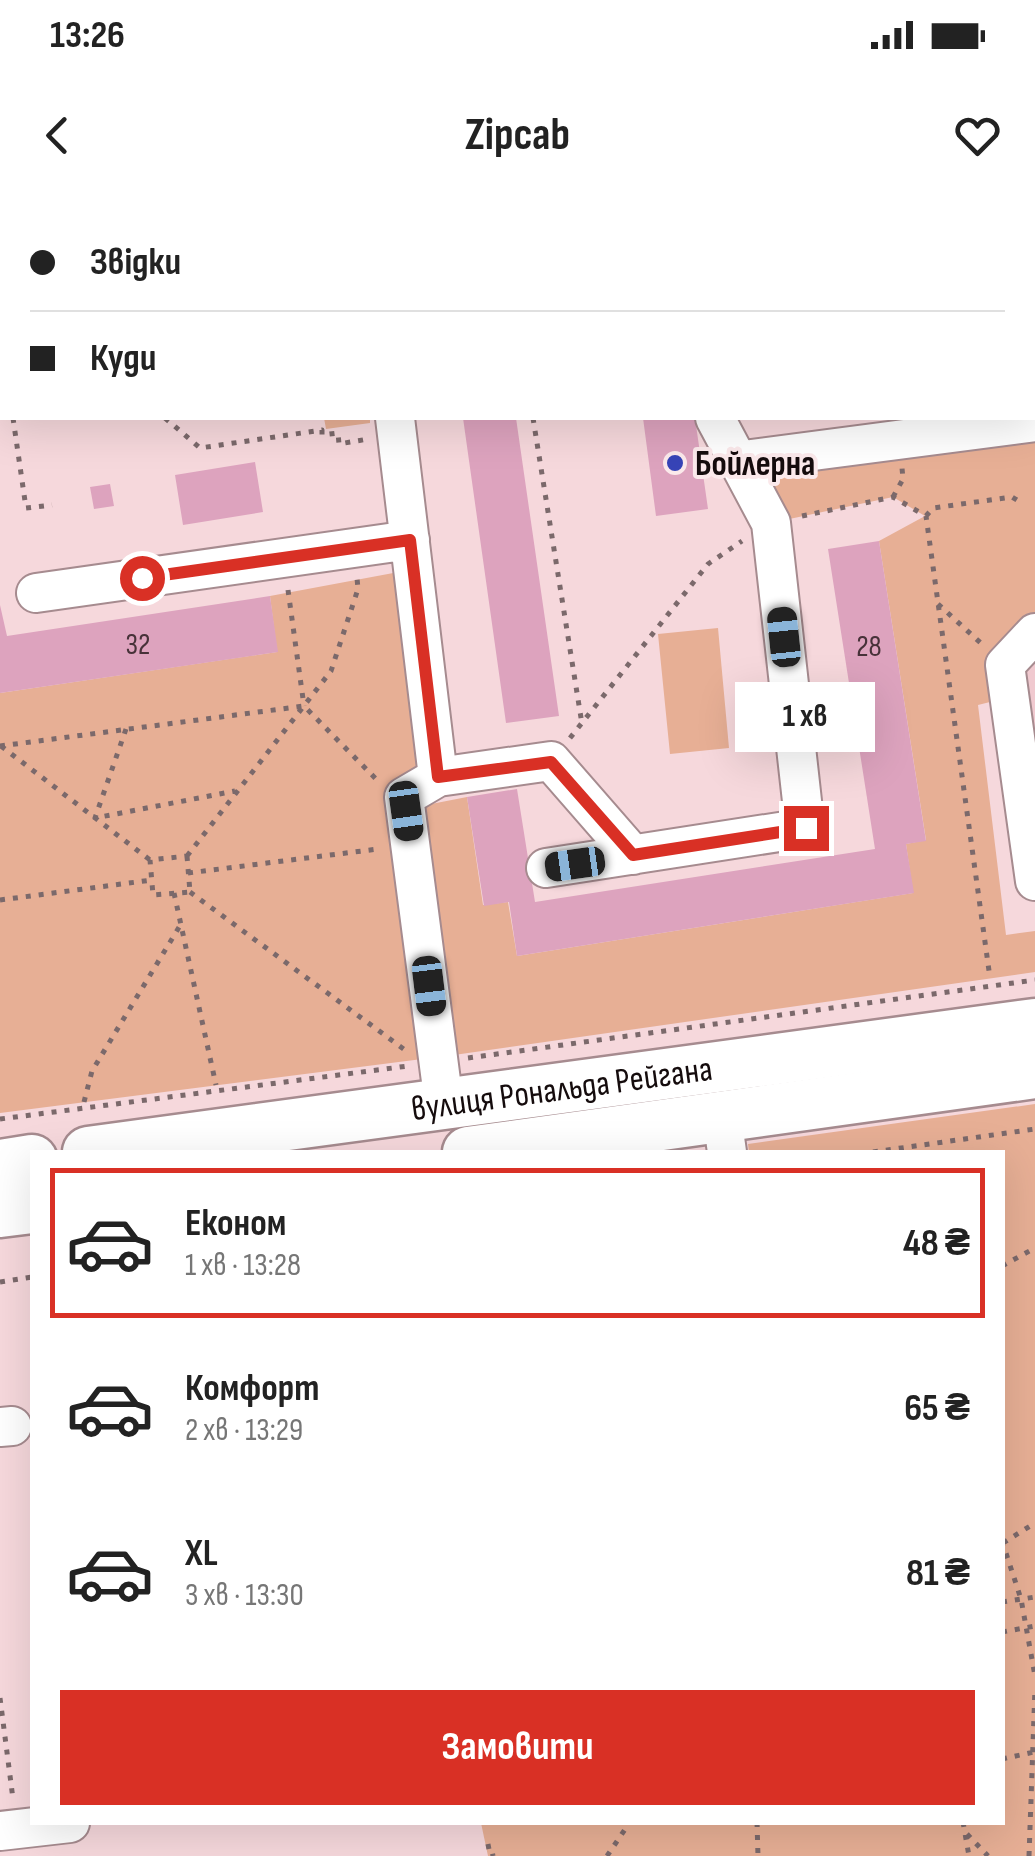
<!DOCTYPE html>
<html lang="uk">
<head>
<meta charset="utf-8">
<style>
  body { margin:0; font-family:"Sofia Sans Condensed",sans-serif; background:#f2f2f2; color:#222; height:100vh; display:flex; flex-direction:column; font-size:38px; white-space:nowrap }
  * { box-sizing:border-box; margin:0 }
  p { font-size:32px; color:#767676 }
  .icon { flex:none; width:55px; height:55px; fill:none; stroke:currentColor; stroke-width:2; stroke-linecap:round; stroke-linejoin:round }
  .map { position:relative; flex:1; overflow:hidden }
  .panel { position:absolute; left:30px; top:950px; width:975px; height:675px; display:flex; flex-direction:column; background:#fff; border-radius:0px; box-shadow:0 10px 40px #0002 }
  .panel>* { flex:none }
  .hud { position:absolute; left:0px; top:0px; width:1035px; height:220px; box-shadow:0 10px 40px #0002; display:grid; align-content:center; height:220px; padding:0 30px; background:#fff }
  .end { position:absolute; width:45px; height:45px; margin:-22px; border:12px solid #d93025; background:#fff; box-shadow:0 0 0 5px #fff }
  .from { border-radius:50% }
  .bubble { position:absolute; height:70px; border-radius:0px; background:#fff; box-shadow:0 10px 40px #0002; font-size:32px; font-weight:700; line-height:70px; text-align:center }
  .car { position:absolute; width:30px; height:60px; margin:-30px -15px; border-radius:12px; box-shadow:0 0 8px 2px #0007; background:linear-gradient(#222 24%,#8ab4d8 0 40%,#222 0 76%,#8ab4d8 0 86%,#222 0) }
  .hud b { display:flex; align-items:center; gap:35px; height:95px; font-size:38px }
  .hud b+b { border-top:2px solid #e0e0e0 }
  .hud i { width:25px; height:25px; background:#222 }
  ul { padding:18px 0 0; list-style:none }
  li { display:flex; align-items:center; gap:30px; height:150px; margin:0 20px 15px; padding:0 10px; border:5px solid transparent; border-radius:0px }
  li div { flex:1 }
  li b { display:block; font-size:38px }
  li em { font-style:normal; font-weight:700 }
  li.selected { border-color:#d93025 }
  li>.icon { width:90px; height:90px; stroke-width:1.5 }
  .primary-button { display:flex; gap:20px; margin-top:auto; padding:20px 30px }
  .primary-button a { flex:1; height:115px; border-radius:0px; background:#d93025; color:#fff; font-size:40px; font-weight:700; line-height:115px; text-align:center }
  .status { display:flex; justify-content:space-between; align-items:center; height:70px; padding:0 50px; background:#fff; direction:ltr }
  .status svg { height:28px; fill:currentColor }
  header { display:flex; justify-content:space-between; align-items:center; height:130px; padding:0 30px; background:#fff; font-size:45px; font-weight:700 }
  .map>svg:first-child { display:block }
</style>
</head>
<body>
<div class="status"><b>13:26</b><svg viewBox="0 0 49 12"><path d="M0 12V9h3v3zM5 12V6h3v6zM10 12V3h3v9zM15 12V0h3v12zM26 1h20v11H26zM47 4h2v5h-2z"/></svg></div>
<header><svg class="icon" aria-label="back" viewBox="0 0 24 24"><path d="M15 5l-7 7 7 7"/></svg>Zipcab<svg class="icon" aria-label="heart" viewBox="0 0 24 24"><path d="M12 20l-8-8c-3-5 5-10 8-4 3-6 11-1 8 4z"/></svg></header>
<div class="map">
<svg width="1035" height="1656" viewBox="0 0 1035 1656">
  <rect width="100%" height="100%" fill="#f6d8dc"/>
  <!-- built -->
  <path fill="#f0c9cf" d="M366,0H693V2H366Z
    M729,0H1035V13L1032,2Z
    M1035,444V643L1012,468Z"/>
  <!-- green -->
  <path fill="#e7af95" d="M324,218H370V223L326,229Z
    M1035,241V416L1002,499L978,505L1006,735L1035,731V772L454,855L421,606L467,597L483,705L508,702L517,756L913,693L906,644L926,640L879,341L925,316L893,297L780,321L752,268L922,256Z
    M404,371L425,566L392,596L430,858L0,913V493L277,452L270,396Z
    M718,428L729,548L670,554L658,434Z
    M1035,904V1656H488L481,1623L1002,1622V952H749L748,944Z"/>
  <!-- building -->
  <path fill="#dda3be" d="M463,218H516L559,516L506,523Z
    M643,218H695L708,309L656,316Z
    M255,262L263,312L183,325L175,275Z
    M110,284L114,306L94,309L90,287Z
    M879,341L926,641L906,644L914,693L517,756L509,702L484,706L467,597L517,589L535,702L875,649L828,349Z
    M270,396L278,452L0,493V405L7,436Z"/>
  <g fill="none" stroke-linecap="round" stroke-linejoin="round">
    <defs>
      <path id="minor" d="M395,218L438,577
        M736,261L1035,222
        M36,393L410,340
        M1035,433L1005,465L1035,681
        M546,668L805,628L771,323L715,218
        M444,904L404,597L438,577L551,561L633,655
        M722,917L727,952
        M0,1227L12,1226
        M0,1631L70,1623"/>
      <g id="major">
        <path id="s1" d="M88,952L1035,824"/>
        <path d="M468,952L1035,873"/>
        <path d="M0,965L32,960"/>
        <path d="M0,1012L32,1008"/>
      </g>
    </defs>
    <!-- minor casing -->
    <use href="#minor" stroke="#a68b8f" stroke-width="42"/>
    <!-- major casing -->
    <use href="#major" stroke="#a68b8f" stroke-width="55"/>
    <!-- path -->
    <path stroke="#7b696b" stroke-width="5" stroke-dasharray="5 8" stroke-linecap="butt" d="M353,0L354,2
      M773,2L775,0
      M1032,61L1035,60
      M0,78L2,82
      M0,125L2,143
      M13,218L26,308L52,305
      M165,218L200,248L322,230V235L338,233L339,244L368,239
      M533,218L582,524
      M893,297L903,279L902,268
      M802,316L893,297L926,316L990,778
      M926,316L933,308L1012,297L1020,302
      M288,390L304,506
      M938,404L984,446
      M126,529L95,618L235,591
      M570,538L708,364L742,341
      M0,546L304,506L378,581
      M1,546L150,660
      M187,656L331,471L358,389L357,378
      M187,656L190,692L153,695L150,660Z
      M188,673L378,649
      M190,692L405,850
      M174,693L216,885
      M0,700L152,680
      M468,858L1035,780
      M84,902L92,871L181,724
      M0,919L408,866
      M873,952L1035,929
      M1002,1066L1035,1048
      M0,1082L32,1077
      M1002,1341L1021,1399L1035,1476
      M1003,1343L1035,1323
      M1002,1402L1035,1397
      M1002,1432L1035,1426
      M0,1498L13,1599
      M1002,1559L1034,1552
      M757,1622L758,1656
      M963,1622L969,1656
      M967,1634L988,1656
      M486,1647L491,1646L493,1656
      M607,1656L630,1622
      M1029,1656L1035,1488"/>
    <!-- minor -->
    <use href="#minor" stroke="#fff" stroke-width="38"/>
    <!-- major -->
    <use href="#major" stroke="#fff" stroke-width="50"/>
  </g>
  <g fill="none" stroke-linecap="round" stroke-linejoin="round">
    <!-- route -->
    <path stroke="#d93025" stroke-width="12" d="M142,378L410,340L438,577L551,562L633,655L806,628"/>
  </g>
  <!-- markers -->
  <circle fill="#3744b7" stroke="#fbe9eb" stroke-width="4" cx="675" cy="263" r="10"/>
  <g text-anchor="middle" stroke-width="8" stroke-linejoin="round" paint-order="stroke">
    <!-- number labels -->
    <g font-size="30" fill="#473239">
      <text x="138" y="454">32</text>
      <text x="869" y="456">28</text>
    </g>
    <!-- poi labels -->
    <g font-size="35" font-weight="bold" fill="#150c0d" stroke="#fbe9eb" text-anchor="start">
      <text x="695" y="275">Бойлерна</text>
    </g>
    <!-- street labels -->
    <g font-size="35" fill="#150c0d" stroke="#fbe9eb">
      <text dy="12" stroke="none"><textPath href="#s1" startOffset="478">вулиця Рональда Рейгана</textPath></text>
    </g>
  </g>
</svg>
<i class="end from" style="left:142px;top:378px"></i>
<i class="end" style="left:806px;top:628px"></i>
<div class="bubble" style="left:735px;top:482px;width:140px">1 хв</div>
<i class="car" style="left:784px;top:437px;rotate:354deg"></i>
<i class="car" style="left:406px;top:611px;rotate:172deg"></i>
<i class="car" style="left:575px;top:664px;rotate:262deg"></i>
<i class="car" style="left:429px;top:786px;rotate:173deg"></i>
<div class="hud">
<b><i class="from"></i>Звідки</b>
<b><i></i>Куди</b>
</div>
<section class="panel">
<ul>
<li class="selected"><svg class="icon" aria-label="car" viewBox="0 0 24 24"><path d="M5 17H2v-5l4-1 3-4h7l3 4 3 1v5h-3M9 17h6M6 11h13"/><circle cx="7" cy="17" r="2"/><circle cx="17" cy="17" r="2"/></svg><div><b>Економ</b><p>1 хв · 13:28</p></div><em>48 ₴</em></li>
<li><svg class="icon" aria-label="car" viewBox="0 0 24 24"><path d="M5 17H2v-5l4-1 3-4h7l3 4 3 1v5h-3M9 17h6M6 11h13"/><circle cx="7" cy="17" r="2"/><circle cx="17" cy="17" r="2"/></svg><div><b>Комфорт</b><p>2 хв · 13:29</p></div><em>65 ₴</em></li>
<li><svg class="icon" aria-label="car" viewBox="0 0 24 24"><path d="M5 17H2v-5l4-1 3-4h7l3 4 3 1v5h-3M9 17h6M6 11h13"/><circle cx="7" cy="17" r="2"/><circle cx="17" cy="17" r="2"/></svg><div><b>XL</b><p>3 хв · 13:30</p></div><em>81 ₴</em></li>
</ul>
<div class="primary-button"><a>Замовити</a></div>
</section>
</div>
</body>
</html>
